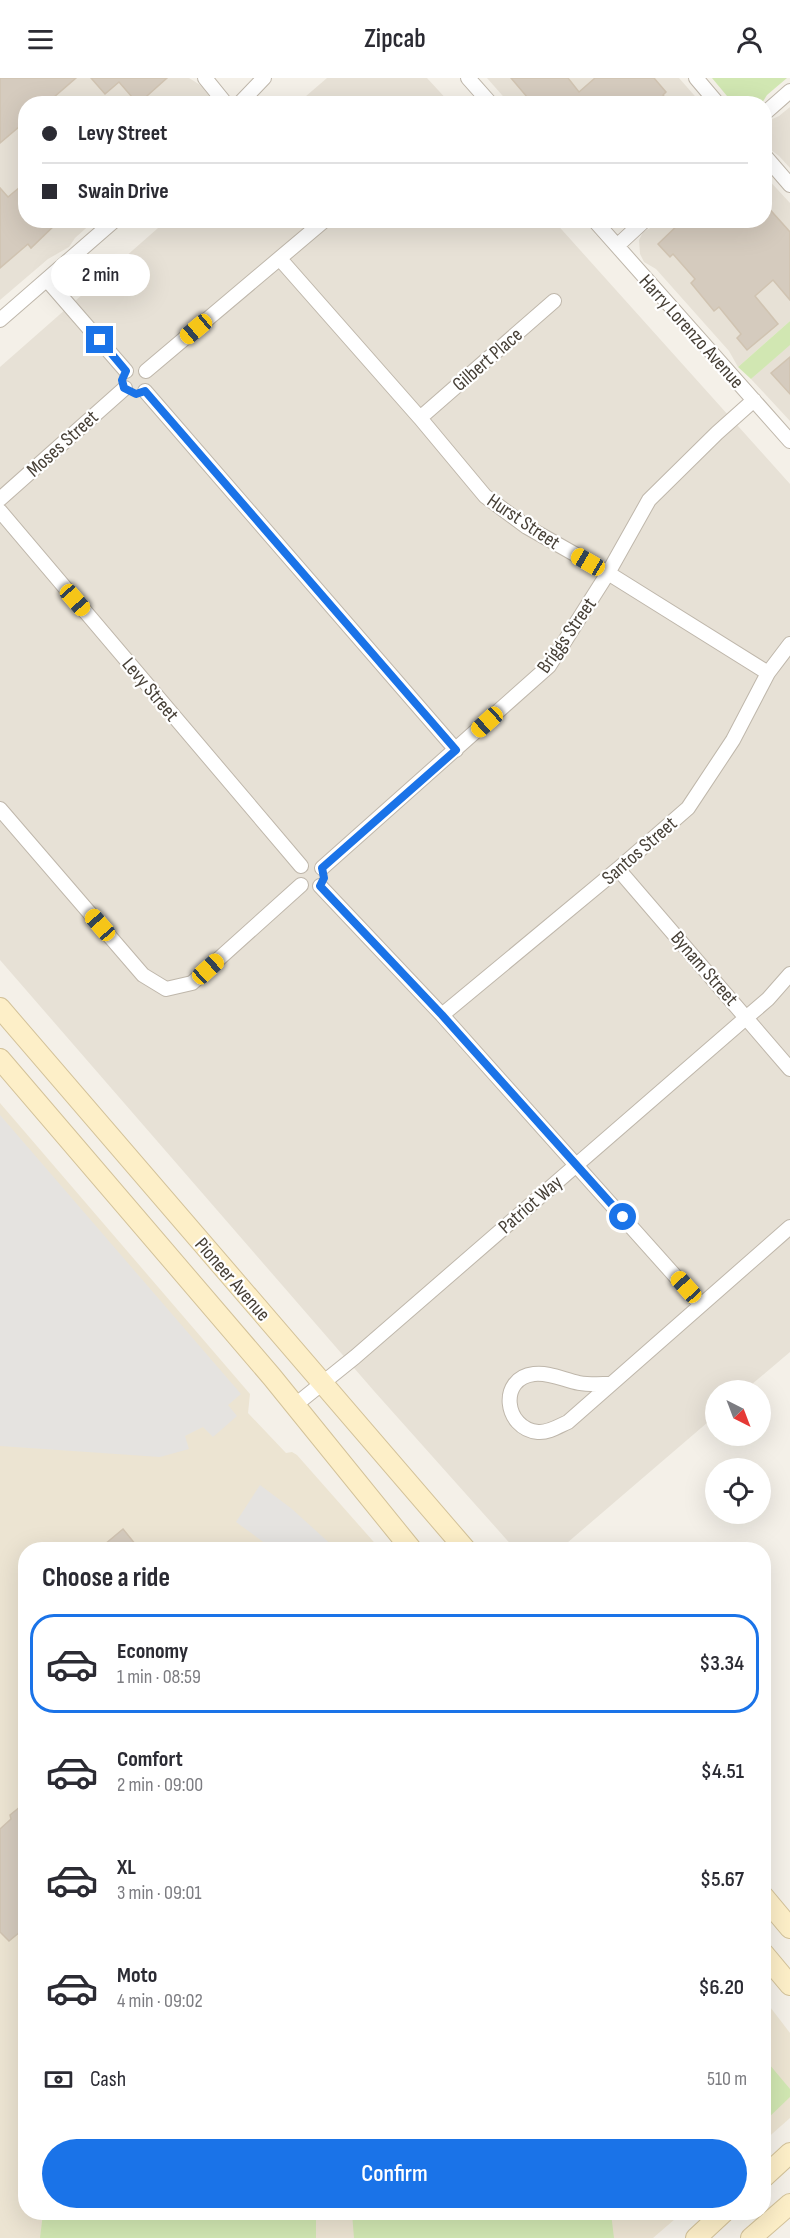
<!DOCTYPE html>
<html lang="en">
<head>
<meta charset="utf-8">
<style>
  body { margin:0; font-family:"Sofia Sans Condensed",sans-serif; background:#f2f2f3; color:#2b2b33; height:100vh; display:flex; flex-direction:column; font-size:22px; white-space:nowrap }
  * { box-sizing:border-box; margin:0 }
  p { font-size:20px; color:#7c7c81 }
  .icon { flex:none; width:33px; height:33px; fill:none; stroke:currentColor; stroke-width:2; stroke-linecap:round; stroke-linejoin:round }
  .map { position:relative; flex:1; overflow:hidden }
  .side { position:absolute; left:18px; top:1464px; width:753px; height:678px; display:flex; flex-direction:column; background:#fff; border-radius:24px; box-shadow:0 6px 24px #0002 }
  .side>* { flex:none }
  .banner { position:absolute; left:18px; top:18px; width:754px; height:132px; border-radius:24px; box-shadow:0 6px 24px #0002; display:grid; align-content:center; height:132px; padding:0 24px; background:#fff }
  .needle { width:39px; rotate:138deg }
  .tools { position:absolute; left:705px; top:1302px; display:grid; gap:12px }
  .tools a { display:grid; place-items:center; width:66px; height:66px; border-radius:50%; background:#fff; box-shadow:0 6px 24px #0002; font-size:30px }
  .end { position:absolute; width:27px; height:27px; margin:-14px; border:8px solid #1a73e8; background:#fff; box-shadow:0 0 0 3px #fff }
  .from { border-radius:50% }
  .bubble { position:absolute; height:42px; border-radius:21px; background:#fff; box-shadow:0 6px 24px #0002; font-size:20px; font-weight:600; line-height:42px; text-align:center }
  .car { position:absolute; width:18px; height:36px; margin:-18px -9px; border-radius:8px; box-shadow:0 0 4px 2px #0007; background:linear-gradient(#f5c518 24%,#345 0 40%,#f5c518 0 76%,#345 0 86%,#f5c518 0) }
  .banner b { display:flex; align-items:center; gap:21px; height:57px; font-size:22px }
  .banner b+b { border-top:2px solid #e1e1e2 }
  .banner i { width:15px; height:15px; background:#2b2b33 }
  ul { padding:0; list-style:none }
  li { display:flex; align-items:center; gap:18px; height:99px; margin:0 12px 9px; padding:0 12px; border:3px solid transparent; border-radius:24px }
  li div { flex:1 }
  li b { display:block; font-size:22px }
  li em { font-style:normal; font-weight:600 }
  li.active { border-color:#1a73e8 }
  li>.icon { width:54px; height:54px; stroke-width:1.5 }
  h2 { padding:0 24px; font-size:27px; line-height:72px }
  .pay { display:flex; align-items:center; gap:15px; height:66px; padding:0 24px; font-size:22px }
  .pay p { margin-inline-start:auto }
  .button { display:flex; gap:12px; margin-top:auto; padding:12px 24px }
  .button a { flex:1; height:69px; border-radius:36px; background:#1a73e8; color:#fff; font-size:24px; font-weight:600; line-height:69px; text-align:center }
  header { display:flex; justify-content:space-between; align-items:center; height:78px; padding:0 24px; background:#fff; font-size:27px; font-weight:600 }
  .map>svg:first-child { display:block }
</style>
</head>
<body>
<header><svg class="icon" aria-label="menu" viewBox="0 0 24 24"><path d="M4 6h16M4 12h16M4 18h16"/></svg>Zipcab<svg class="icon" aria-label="person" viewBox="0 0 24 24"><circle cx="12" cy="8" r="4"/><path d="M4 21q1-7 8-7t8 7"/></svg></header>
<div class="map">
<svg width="790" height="2160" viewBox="0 0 790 2160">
  <rect width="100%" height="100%" fill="#f4f0e8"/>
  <!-- residential -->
  <path fill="#e7e1d6" d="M0,0H189L202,8L210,18L212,25L26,26V142L94,143L75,160L69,169L48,181L0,222Z
    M327,0H427L450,25H298Z
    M487,0H679L701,25H509Z
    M790,29V90L779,78L767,69L765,48L770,42L779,38Z
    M765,98L790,125V243L738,289L729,273L656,191L644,184L640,176L639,162L643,154L663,143L765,142Z
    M166,143H554L790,406V1274L745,1312H716L715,1338L560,1471H515L374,1313L0,882V289Z
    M790,266V343L751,301Z"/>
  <!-- education -->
  <path fill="#ece4d2" d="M0,1025L250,1316L248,1335L286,1375L292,1374L297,1377L380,1471L26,1472V2134L682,2135L653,2160H0Z
    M764,1921L790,1955V2040L764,2063Z"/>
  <!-- green -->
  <path fill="#d1e7b2" d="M712,0H787L767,17L762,25L730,26L727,18Z
    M790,243V267L751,301L738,289Z
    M764,1980L790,2011V2019L764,2044Z
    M316,2135V2160H40L43,2135Z
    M352,2135H611L614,2160H354Z"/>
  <!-- parking -->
  <path fill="#e5e3e0" d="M0,1037L241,1316L228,1327L237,1338L213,1359L203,1349L185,1358L189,1371L160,1379L0,1368Z
    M260,1407L292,1431L336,1471H273L236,1444Z"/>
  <!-- building -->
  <path fill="#d5cbbe" stroke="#d0c3b1" stroke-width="1.5" d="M0,0H76L46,26H26V43L0,65Z
    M91,0H167L138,26L119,4L105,16Z
    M511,0H568L579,14L595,0H654L666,14L663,17L670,26H533Z
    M26,104V142H60L31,170L28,166L0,190V110L8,119Z
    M765,126L790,154V222L773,202L755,218L778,246L747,272L737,260L741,256L719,229L714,233L691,205L695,201L673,176L670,179L658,166L683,142H765Z
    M790,279V316L771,295Z
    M123,1451L140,1472H98Z
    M26,1724V1849L9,1863L0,1854V1751L11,1741L10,1737Z"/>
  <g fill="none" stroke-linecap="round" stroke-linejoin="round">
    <defs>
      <path id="street" d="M205,0L226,26
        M468,0L491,26
        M696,0L718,26
        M239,26L264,0
        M765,35L790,13
        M765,78L790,107
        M594,142L790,363
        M617,168L645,142
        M280,181L420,340L485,418L527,449L608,495L768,595
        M47,202L126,293
        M0,242L115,142
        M146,293L325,142
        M145,313L456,672
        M420,340L554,223
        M0,421L125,310
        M0,433L301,788
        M0,731L143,897L166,911L192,905L301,807
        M322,790L549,588L608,495L649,422L717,355L754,322
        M618,791L790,991
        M320,808L442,937L701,1227
        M442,937L618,791L688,730L733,662L768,595L790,566
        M611,1306C601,1306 589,1307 579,1305C564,1302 549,1294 534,1296C498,1300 504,1351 538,1354C548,1355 559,1348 568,1344L790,1149
        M294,1328L355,1279L747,939L768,921L790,896"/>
      <path id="secondary" d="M0,930L466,1472
        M0,981L272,1299L412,1472
        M764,1819L790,1850
        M764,1876L790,1907
        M764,2099L790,2075
        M696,2160L724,2134
        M751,2160L790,2126"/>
    </defs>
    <!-- street casing -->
    <use href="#street" stroke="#bfb7ab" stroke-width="16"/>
    <!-- secondary casing -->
    <use href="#secondary" stroke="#d3c299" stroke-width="22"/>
    <!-- street -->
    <use href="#street" stroke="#fff" stroke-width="14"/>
    <!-- secondary -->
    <use href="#secondary" stroke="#fdefc8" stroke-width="20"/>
  </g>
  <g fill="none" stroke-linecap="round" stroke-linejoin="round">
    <!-- route -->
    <path stroke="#1a73e8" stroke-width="8" d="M100,262L126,293L122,302L124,310L136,316L145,313L456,672L322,790L324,800L320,808L442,937L623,1139"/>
  </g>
  <g text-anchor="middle" stroke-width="4.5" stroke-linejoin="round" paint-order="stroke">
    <!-- street labels -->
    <g font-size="20" fill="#474037" stroke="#fff">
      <text transform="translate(692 253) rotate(48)" y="7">Harry Lorenzo Avenue</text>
      <text transform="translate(487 281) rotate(-41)" y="7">Gilbert Place</text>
      <text transform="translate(62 365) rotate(-42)" y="7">Moses Street</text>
      <text transform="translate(524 443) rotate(34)" y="7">Hurst Street</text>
      <text transform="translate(566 557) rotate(-55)" y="7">Briggs Street</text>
      <text transform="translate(151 611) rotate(50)" y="7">Levy Street</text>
      <text transform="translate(639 772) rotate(-41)" y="7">Santos Street</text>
      <text transform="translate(705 890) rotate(49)" y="7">Bynam Street</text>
      <text transform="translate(530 1126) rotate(-41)" y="7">Patriot Way</text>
      <text transform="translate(233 1201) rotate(49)" y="7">Pioneer Avenue</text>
    </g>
  </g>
</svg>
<div class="tools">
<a><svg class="needle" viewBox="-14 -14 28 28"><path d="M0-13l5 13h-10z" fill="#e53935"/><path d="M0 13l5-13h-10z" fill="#7c7c81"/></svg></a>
<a><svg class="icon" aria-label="locate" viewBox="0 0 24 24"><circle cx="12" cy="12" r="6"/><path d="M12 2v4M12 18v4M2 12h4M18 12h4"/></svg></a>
</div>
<i class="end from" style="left:623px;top:1139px"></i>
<i class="end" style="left:100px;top:262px"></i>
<div class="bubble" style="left:51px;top:176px;width:99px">2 min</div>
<i class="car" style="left:196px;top:251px;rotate:230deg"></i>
<i class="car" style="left:588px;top:484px;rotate:300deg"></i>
<i class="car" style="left:75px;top:522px;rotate:139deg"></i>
<i class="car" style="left:487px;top:644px;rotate:228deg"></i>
<i class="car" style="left:100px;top:847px;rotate:319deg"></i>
<i class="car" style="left:208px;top:891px;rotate:48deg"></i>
<i class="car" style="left:686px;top:1209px;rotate:318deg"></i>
<div class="banner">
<b><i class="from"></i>Levy Street</b>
<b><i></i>Swain Drive</b>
</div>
<section class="side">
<h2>Choose a ride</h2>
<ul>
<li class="active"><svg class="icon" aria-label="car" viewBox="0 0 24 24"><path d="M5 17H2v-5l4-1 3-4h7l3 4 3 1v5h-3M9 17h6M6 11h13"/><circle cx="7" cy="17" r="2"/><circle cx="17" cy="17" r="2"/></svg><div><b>Economy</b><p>1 min · 08:59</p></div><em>$3.34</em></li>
<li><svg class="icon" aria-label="car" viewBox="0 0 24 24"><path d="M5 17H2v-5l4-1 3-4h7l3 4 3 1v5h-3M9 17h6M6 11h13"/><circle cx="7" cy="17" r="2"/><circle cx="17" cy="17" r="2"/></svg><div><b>Comfort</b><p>2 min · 09:00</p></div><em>$4.51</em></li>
<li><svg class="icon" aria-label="car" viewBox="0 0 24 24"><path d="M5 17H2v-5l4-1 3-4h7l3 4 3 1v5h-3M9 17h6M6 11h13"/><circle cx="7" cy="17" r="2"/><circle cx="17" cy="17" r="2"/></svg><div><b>XL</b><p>3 min · 09:01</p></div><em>$5.67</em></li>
<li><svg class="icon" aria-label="car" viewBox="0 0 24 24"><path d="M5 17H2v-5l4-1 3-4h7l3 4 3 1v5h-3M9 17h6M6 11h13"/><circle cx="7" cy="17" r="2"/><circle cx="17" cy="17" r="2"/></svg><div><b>Moto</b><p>4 min · 09:02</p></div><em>$6.20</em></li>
</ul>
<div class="pay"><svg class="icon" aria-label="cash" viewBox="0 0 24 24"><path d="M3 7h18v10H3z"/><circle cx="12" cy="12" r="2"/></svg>Cash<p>510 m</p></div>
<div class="button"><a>Confirm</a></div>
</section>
</div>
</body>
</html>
